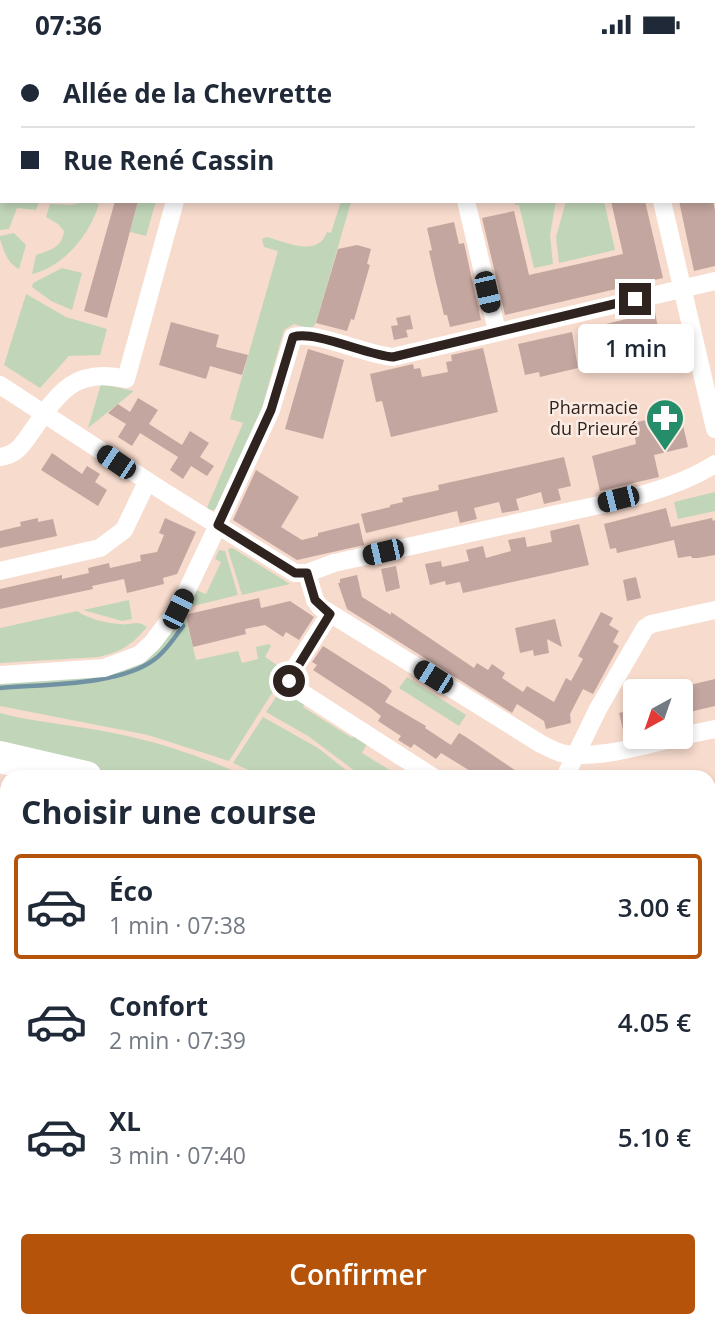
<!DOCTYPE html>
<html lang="fr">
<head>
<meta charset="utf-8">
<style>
  body { margin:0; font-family:"Open Sans",sans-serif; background:#f6f6f7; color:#1f2937; height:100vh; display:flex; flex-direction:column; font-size:26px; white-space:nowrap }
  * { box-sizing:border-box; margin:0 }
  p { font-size:23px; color:#747a83 }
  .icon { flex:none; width:38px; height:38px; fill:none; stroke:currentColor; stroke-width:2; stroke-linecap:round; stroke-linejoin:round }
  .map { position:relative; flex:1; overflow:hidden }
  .details { position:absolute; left:0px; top:721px; width:716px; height:558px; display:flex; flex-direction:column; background:#fff; border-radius:21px 21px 0 0; box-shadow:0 4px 10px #0003 }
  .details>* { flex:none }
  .top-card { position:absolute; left:0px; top:0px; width:716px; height:154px; box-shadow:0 4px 10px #0003; display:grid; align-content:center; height:154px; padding:0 21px; background:#fff }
  .needle { width:46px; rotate:220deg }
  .buttons { position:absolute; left:623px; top:630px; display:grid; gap:14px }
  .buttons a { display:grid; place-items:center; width:70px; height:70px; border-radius:7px; background:#fff; box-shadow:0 4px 10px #0003; font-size:35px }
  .end { position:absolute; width:32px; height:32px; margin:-16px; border:9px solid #2e231f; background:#fff; box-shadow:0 0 0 4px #fff }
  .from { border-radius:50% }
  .bubble { position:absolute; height:49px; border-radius:7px; background:#fff; box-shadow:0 4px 10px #0003; font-size:23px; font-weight:600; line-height:49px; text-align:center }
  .car { position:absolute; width:21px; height:42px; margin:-21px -10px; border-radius:9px; box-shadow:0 0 5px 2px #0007; background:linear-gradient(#222 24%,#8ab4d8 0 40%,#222 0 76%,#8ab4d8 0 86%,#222 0) }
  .top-card b { display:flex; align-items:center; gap:24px; height:66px; font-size:26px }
  .top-card b+b { border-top:2px solid #e0e1e3 }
  .top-card i { width:18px; height:18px; background:#1f2937 }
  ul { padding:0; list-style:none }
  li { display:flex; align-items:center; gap:21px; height:105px; margin:0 14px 10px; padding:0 7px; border:4px solid transparent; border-radius:7px }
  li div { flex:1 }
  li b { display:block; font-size:26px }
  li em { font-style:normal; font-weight:600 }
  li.selected { border-color:#b45309 }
  li>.icon { width:63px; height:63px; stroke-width:1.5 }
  h2 { padding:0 21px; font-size:32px; line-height:84px }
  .action { display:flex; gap:14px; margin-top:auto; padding:14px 21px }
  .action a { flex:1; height:80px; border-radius:7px; background:#b45309; color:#fff; font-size:28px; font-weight:600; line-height:80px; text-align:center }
  .status { display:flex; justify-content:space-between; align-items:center; height:49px; padding:0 35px; background:#fff; direction:ltr }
  .status svg { height:19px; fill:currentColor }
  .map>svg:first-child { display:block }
</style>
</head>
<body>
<div class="status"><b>07:36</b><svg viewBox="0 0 49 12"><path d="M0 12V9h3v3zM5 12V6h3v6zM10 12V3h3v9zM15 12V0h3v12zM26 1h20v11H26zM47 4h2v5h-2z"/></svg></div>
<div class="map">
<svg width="715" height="1278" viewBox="0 0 715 1278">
  <rect width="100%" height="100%" fill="#f7dbcd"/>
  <!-- green -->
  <path fill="#c1d6b9" d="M0,128L2,152H39L36,161L17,159L9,180L0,181Z
    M87,152L99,155C90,185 64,218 32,225L36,206C50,201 62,199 64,182L58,175L46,168L50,155L71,156Z
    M138,152H156L146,187L130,183Z
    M341,152L351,153L316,274L311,280L294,275L284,281L261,362L217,458L214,461H206L243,374L230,370L278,202L264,198L262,190L267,188C286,193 318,209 327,183L331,184Z
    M515,152H556L550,186L553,215L534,219L519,156H515Z
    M566,152H604L615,201L559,214L556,188Z
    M14,184L26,196L19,220C7,214 4,202 0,190V187Z
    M62,219L82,224L72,261L51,252L32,238L33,234Z
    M26,245L66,268L107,280L100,306L69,307L40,339L4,316Z
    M101,335L134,342L88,379Z
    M715,443V462L678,470L674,453Z
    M230,499L234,500L290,535L242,546L228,501Z
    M219,501L225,502L238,546L193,557L190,553L196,541L206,545L221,513L215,510Z
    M129,551L132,570L122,572L83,561Z
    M77,562C88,570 106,574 120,575C133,577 134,570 147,578C132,596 121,603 98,608L0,614V579Z
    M185,565L196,611L238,602L242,614L258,610L256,598L269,595L271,597L265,608L286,622L229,712L148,686L0,657V630L103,623L179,567Z
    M407,628L466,666L459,677L399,639Z
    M284,636L306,653L303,658L352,689L356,685L368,693L362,704L401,728H363L308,687L266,663Z
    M0,664C37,674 76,676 113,684C160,693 205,709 248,728H125L0,695Z
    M263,668L318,699L355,728H264L233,714Z
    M0,771L7,772V1272H709V1070L715,1072V1278H0Z"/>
  <!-- water -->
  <path fill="#8cc1db" stroke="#7092a3" stroke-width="2" d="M7,967V1272H548L535,1278H0V1083L6,1073L0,1064V969Z
    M709,1097L715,1099V1278H586L568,1272H709Z"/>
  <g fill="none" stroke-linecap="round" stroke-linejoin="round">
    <!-- stream -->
    <path stroke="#7092a3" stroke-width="4.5" d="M0,639C44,635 120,637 155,610C166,602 175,588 183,577"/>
  </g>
  <!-- building -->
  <path fill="#c4a6a0" d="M115,152H138L107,269L84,262Z
    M611,152H645L663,229L505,266L482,169L514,162L529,226L623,205Z
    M679,152H713L715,162V217L694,222Z
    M454,173L459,195L464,194L481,271L450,278L447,266H444L436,233L429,202L432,201L427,179Z
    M357,196L371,200L367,215L370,216L354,271L351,270L347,282L316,274L338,200Z
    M655,263L664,311L626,320L622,304L609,307L602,276Z
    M410,266L413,280L406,281L408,288L394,291L391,277L398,276L396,269Z
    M171,273L219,286L216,298L248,306L242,326L210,317L206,330L159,316Z
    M572,283L578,319L540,328L539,323L525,326L518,295Z
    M483,299L498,363L391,388L382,352L376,353L370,325L413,315L414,320L420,319L422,328L448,323L446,313L452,312L451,306Z
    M308,300L344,311L323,390L285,380Z
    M138,349L158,361L149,375L182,396L190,382L209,394L200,408L214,417L207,427L191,417L183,430L170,421L178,408L140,384L132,397L118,388L126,375L108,364L118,355L130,363Z
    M680,363L688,398L654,406L659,428L600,442L592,407L636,395L633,374Z
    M52,404L82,425L87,417L100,425L95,433L107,441L98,457L41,421Z
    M564,408L571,437L558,440L561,451L544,455L541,443L516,450L519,461L502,464L499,453L474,459L477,470L460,474L457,462L366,484L361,465L390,458V456L403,453L402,449L439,441L438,436Z
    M256,421L299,448L281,478L302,491L318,487V484L359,474L364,496L297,511L233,471Z
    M666,459L671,478L712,469L713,472L715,471V506L698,509H692L691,507L678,509L674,491L617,504L616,499L610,500L604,475Z
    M38,469V473L53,470L57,487L0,499V482L21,477L20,473Z
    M165,469L196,483L177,525L163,529L164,535L127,544L124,530L92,537L93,540L0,560V540L62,526V530L89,524L88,519L109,514L110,519L141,512L140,506L157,503L164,486L159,484Z
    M579,475L589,516L463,544L460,533L446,536L445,532L430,536L425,515L441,512L442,518L469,512L466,501L483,497L486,509L511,502L508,491L525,488L527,498L552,493L550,482Z
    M396,517L400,539L386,543L381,520Z
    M357,526L362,548L391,566V563L474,619L477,614L488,621L492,615L505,624L502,629L523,643L527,637L554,653L566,629L571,632L583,610L578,607L601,563L613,569L609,576L619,582L613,593L619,597L593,645L583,640L570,665L571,674L546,680L544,672L517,655L512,664L347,560L338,534H340V530Z
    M636,528L641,549L627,552L623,531Z
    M259,549L261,559L290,552L314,568L299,591L286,583L283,588L265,576L245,580L246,585L193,598L186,568L188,565Z
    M555,570L562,598L547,590L549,604L534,607L533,601L520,604L515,579Z
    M323,597L386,637L392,642L385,653L426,677L425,679L451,696L459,684L466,688L525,728H480L441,704L436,710L414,695L411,699L398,691L401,687L378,672L381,667L371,659L313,621L317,616L312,613Z
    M715,630V657L681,665V650L691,648L690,636Z
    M635,660V687L625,689L619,664Z"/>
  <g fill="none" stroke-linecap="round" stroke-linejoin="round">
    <!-- lane -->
    <path stroke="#fff" stroke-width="9" d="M0,748L7,751"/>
    <!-- street -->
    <path stroke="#fff" stroke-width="18" d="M348,0V2
      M626,0V2
      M100,2L101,0
      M0,13H2
      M466,152L497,282
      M662,152L715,380
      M0,336L169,446L295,524H307L315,551L320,558L541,695C547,698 554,702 561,704C595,712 646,695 680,688
      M0,408C17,406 22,396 32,382C59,343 75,318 126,330L175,152
      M0,522L100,499L124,481L147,433
      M307,524L334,514C405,498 477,483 548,467C602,455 668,445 715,415
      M330,565L290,626L289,632L290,636L433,728
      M0,626L104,619L139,606L152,594L178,560L218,476L271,361L293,288C314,281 366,306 393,308L715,232
      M681,687L715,680
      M565,728L598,660L645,579L651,575L715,561
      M709,780L715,779
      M709,808L715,806"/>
    <!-- highway -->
    <path stroke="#fff" stroke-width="32" d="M0,708L86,728
      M709,1023L715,1026"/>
  </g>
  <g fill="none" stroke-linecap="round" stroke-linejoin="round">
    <!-- route -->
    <path stroke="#2e231f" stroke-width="9" d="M289,632L330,565L315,551L307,524H295L218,476L271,361L293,288C315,281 366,306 393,308L635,250"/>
  </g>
  <!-- icons -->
  <defs>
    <symbol id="pharmacy-pin" viewBox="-11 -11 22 30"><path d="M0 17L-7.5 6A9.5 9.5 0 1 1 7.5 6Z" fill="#258d69" stroke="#fcebe2"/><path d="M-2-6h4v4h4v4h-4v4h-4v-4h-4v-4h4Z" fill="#fff"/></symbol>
  </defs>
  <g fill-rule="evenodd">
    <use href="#pharmacy-pin" x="643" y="347" width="44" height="60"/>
  </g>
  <g text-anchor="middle" stroke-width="5" stroke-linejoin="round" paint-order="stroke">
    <!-- poi labels -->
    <g font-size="18" fill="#2e231f" stroke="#fcebe2" text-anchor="end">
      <text x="638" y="365">Pharmacie<tspan x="638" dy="21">du Prieuré</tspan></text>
    </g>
  </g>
</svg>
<div class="buttons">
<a><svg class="needle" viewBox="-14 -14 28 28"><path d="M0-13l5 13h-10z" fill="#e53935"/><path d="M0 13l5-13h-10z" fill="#747a83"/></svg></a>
</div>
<i class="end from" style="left:289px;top:632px"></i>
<i class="end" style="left:635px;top:250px"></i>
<div class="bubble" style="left:578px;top:275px;width:116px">1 min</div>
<i class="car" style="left:487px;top:243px;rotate:167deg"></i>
<i class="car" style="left:116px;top:413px;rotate:304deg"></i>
<i class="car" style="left:618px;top:450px;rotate:256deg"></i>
<i class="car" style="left:383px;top:503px;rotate:257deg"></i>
<i class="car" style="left:178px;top:560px;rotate:26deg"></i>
<i class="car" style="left:433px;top:628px;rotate:302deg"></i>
<div class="top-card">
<b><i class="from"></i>Allée de la Chevrette</b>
<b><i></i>Rue René Cassin</b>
</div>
<section class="details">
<h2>Choisir une course</h2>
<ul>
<li class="selected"><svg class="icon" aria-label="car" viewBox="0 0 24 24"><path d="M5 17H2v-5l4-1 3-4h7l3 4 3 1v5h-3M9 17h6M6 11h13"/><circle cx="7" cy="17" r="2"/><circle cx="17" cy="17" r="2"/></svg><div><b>Éco</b><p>1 min · 07:38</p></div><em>3.00 €</em></li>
<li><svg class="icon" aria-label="car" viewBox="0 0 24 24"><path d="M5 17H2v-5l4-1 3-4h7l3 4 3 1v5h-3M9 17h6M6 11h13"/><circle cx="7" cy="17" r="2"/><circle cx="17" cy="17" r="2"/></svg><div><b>Confort</b><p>2 min · 07:39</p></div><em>4.05 €</em></li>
<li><svg class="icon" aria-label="car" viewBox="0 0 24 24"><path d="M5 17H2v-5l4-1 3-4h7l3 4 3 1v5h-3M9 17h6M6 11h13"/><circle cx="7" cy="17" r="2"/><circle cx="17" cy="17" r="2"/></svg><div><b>XL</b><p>3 min · 07:40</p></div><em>5.10 €</em></li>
</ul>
<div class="action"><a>Confirmer</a></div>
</section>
</div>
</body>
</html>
